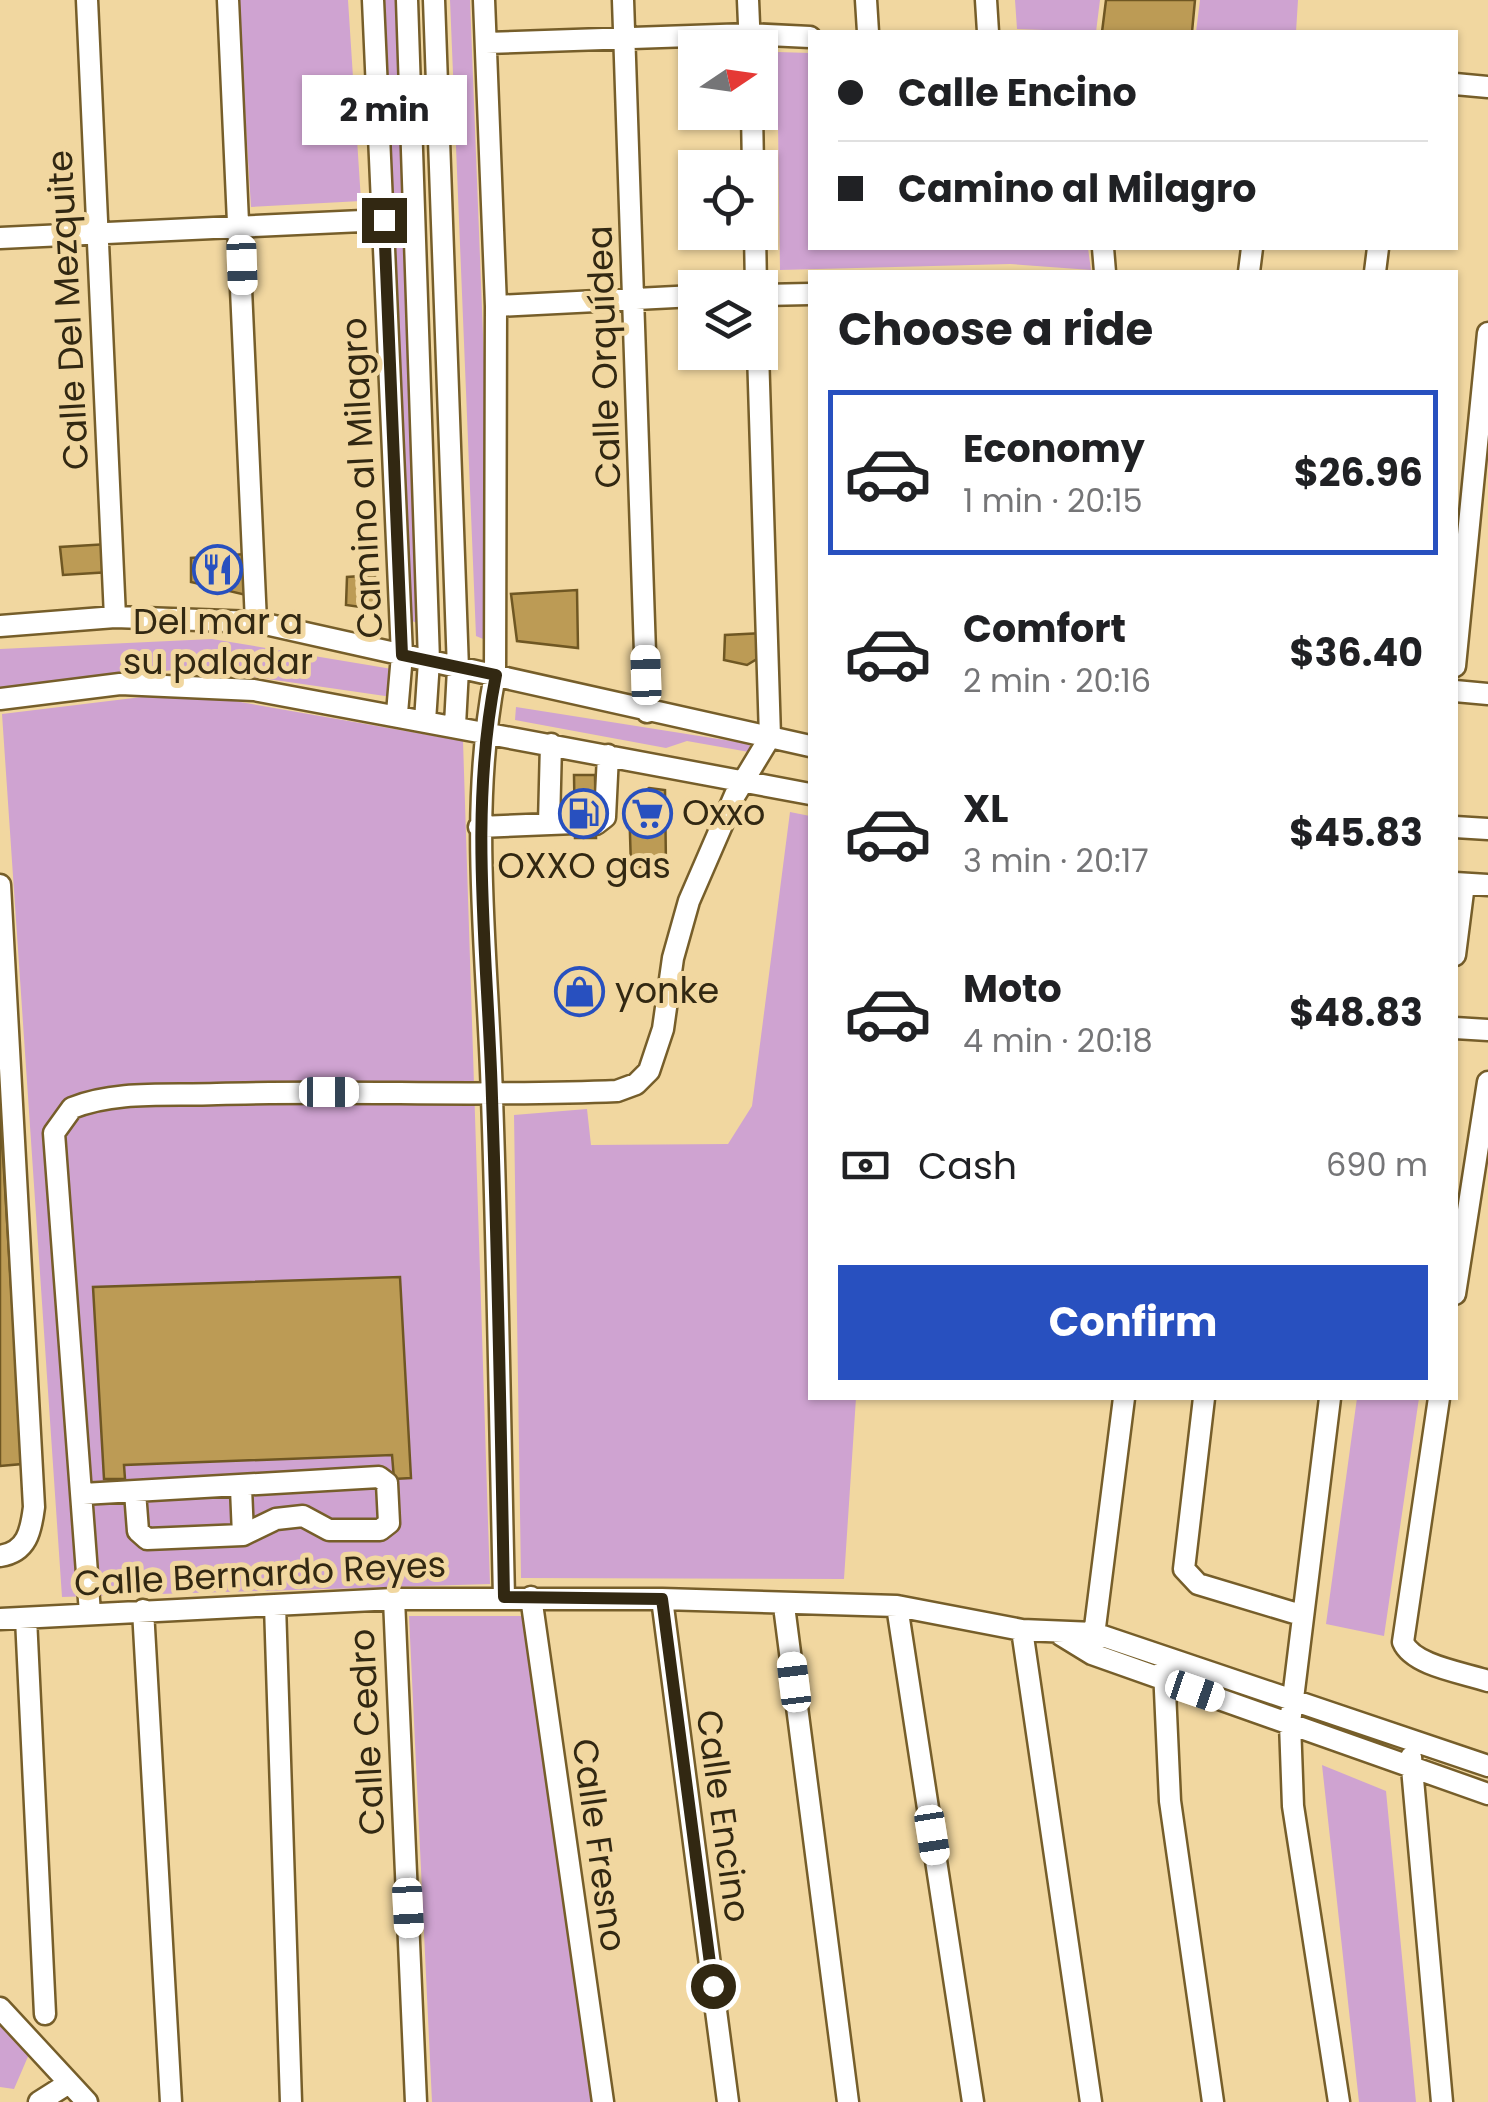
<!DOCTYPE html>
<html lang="en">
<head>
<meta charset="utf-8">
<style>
  body { margin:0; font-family:Poppins,sans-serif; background:#f6f6f6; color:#202124; height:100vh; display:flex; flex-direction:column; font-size:38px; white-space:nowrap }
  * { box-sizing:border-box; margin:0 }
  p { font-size:32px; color:#757577 }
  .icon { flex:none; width:55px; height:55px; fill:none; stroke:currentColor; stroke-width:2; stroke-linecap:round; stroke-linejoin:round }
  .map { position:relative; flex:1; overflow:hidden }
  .side { position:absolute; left:808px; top:270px; width:650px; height:1130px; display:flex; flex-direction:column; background:#fff; border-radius:0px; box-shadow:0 2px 8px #0004 }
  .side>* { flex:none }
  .hud { position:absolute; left:808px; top:30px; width:650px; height:220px; border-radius:0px; box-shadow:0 2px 8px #0004; display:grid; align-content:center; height:220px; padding:0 30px; background:#fff }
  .needle { width:65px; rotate:77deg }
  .fabs { position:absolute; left:678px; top:30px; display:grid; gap:20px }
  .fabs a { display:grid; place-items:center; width:100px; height:100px; border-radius:0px; background:#fff; box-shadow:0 2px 8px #0004; font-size:50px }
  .end { position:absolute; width:45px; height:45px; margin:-22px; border:12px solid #322812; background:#fff; box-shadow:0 0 0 5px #fff }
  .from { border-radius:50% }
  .bubble { position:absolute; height:70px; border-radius:0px; background:#fff; box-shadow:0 2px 8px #0004; font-size:32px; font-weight:700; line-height:70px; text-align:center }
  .car { position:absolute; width:30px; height:60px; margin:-30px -15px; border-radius:12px; box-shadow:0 0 8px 2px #0007; background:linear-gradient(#fff 24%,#345 0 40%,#fff 0 76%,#345 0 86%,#fff 0) }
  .hud b { display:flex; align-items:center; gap:35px; height:95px; font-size:38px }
  .hud b+b { border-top:2px solid #e0e0e0 }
  .hud i { width:25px; height:25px; background:#202124 }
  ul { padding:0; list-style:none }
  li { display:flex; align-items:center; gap:30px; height:165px; margin:0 20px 15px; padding:0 10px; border:5px solid transparent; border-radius:0px }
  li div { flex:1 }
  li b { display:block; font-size:38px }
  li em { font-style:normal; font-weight:700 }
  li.current { border-color:#2850bf }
  li>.icon { width:90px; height:90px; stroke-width:1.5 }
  h2 { padding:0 30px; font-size:45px; line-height:120px }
  .pay { display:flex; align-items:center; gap:25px; height:110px; padding:0 30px; font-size:38px }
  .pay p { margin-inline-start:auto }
  .button { display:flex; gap:20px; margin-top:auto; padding:20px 30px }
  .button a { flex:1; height:115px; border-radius:0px; background:#2850bf; color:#fff; font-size:40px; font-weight:700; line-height:115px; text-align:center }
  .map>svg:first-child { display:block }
</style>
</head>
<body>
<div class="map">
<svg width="1488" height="2102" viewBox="0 0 1488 2102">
  <rect width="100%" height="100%" fill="#f1d7a0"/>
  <!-- green -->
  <path fill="#cfa3d1" d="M238,0H348L361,201L251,207Z
    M383,0H402L423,625L409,620Z
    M450,0H470L495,644L476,636Z
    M1015,0H1100L1096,32L1017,29Z
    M1200,0H1298L1296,32H1196Z
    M777,52L810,53V248H1088L1091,270L1010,264L780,270Z
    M212,639L398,670L392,697L193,668L0,688V649Z
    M183,692L463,741L490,1584L62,1597L2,714Z
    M516,707L750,744L749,752L687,741L666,748L515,720Z
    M790,812L810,816V1398H856L844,1579L521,1578L514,1115L587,1109L591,1145L728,1144L752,1106Z
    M1357,1398H1419L1384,1636L1326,1624Z
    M409,1616H529L601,2102H432Z
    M1322,1765L1386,1791L1416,2102H1359Z
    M0,2010L33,2045L14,2089L0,2087Z"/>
  <!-- building -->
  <path fill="#bc9b55" stroke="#6f5723" stroke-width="2.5" d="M1106,0H1195L1192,32H1102Z
    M108,544L110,572L63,575L60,547Z
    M245,554L246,595L191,582V558Z
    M375,575V609L346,605L347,577Z
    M577,590L578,648L517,641L511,594Z
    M766,633L767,653L747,665L724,660L725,635Z
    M574,775H595L596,838H575Z
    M649,788L665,790L666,867H631L629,802Z
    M0,1107L22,1464L0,1466Z
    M400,1277L411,1478L394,1479L392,1455L124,1465L125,1479H104L93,1287Z"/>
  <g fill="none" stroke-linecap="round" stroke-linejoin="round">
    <defs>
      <path id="minor" d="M87,0L115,617
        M228,0L256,622
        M373,0L402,655L397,713
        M407,0L429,661L425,721
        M434,0L458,669L455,725
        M484,0L496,306L495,675C468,815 488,956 492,1098C498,1264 500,1431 504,1597
        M623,0L647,712
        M748,0L750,48
        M866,0L868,32
        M986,0L988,32
        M486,43L749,34L810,37
        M1455,84L1488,87
        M752,112L753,168
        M755,232L756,288
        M0,238L384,220
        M1103,248L1105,272
        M1249,272L1252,248
        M1375,272L1378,248
        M760,295L810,294
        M496,306L695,296
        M0,626L115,617L256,622L810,746
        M1455,666L1488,333
        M1455,691L1488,694
        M0,699L120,684L254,690L810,794
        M549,824L551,744
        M596,824L605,817L608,755
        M479,827L575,823
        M1455,827L1488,829
        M1455,883L1488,885
        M0,885L34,1507C31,1531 27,1552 0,1556
        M1455,955L1464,884
        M1455,1028L1488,1030
        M1455,1294L1488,1082
        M1204,1398L1184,1569L1198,1584L1301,1615
        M1330,1398L1290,1723L1293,1806L1339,2102
        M1439,1398L1403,1642C1413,1666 1465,1673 1488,1681
        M241,1488L243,1535
        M83,1494L379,1477L387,1483L389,1523L380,1530H329L303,1516L276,1519L243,1535L147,1539L138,1531L135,1492
        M531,1597L603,2102
        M394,1599L416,2102
        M662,1599L728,2102
        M275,1605L291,2102
        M784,1606L848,2102
        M897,1606L973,2102
        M143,1610L171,2102
        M90,1613L54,1133L72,1108C116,1090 170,1096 217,1094C350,1090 483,1097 617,1091L636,1084L649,1071L663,1029L673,958L689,901L735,795L770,737L758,352
        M26,1618L45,2014
        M0,1619L394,1599H662L897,1606L1022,1630L1094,1633L1488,1766
        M1022,1630L1091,2102
        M1061,1635L1092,1654L1488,1794
        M1093,1643L1124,1398
        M1164,1669L1170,1801L1213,2102
        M1411,1757L1442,2102
        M0,2008L87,2102
        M39,2102L69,2083"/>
    </defs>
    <!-- minor casing -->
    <use href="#minor" stroke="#765e2a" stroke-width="25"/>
    <!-- minor -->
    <use href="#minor" stroke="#fff" stroke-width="20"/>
  </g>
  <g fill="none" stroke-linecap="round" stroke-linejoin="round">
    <!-- route -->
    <path stroke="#322812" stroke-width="12" d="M384,220L402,655L496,675C468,815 488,956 492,1098C498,1264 501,1431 504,1597L662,1599L713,1986"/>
  </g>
  <!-- icons -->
  <defs>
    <symbol id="restaurant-ring" viewBox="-11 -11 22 22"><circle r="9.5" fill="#f1d7a0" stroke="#2850bf" stroke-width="1.5"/><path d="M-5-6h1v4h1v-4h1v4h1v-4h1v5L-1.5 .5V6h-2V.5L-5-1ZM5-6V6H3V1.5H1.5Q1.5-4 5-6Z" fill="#2850bf"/></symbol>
    <symbol id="supermarket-ring" viewBox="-11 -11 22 22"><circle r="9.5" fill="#f1d7a0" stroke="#2850bf" stroke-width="1.5"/><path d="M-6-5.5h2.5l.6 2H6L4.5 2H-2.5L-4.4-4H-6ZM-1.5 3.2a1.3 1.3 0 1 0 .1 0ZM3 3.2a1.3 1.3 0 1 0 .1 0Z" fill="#2850bf"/></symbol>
    <symbol id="fuel-ring" viewBox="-11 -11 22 22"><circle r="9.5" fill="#f1d7a0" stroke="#2850bf" stroke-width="1.5"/><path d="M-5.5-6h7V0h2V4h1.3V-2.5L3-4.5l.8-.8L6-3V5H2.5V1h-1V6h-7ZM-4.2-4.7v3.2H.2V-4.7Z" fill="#2850bf"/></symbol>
    <symbol id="shop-ring" viewBox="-11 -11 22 22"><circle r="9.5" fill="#f1d7a0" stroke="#2850bf" stroke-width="1.5"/><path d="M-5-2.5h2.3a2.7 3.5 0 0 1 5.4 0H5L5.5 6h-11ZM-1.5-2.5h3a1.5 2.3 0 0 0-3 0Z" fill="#2850bf"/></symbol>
  </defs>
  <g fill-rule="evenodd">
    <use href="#restaurant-ring" x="190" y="542" width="55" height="55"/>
    <use href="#supermarket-ring" x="620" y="786" width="55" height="55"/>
    <use href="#fuel-ring" x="556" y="786" width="55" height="55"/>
    <use href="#shop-ring" x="552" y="964" width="55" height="55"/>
  </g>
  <g text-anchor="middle" stroke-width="10" stroke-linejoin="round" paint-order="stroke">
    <!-- street labels -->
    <g font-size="35" fill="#322812" stroke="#f1d7a0">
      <text transform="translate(68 310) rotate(-93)" y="12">Calle Del Mezquite</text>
      <text transform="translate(604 357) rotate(-92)" y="12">Calle Orquídea</text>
      <text transform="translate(362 478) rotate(-93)" y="12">Camino al Milagro</text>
      <text transform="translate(260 1574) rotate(-3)" y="12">Calle Bernardo Reyes</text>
      <text transform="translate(367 1732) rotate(-93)" y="12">Calle Cedro</text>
      <text transform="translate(723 1816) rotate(82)" y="12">Calle Encino</text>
      <text transform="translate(599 1845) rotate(82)" y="12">Calle Fresno</text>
    </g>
    <!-- poi labels -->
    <g font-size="35" fill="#322812" stroke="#f1d7a0">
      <text x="218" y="634">Del mar a<tspan x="218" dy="40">su paladar</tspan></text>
      <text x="682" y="825" text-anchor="start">Oxxo</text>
      <text x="584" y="878">OXXO gas</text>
      <text x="615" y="1003" text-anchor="start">yonke</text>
    </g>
  </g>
</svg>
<div class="fabs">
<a><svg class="needle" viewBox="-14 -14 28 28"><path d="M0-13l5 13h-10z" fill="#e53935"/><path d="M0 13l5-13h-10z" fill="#757577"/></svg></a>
<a><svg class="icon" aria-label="locate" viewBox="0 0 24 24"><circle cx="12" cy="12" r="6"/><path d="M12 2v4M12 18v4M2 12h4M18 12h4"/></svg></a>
<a><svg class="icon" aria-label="layers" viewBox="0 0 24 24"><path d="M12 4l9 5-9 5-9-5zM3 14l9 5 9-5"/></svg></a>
</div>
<i class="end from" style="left:713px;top:1986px"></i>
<i class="end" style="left:384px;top:220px"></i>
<div class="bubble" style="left:302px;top:75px;width:165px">2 min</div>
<i class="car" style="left:242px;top:265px;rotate:178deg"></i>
<i class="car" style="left:646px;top:675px;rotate:358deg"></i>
<i class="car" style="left:329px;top:1092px;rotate:90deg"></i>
<i class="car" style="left:794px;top:1682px;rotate:353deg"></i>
<i class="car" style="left:1195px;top:1691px;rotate:109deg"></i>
<i class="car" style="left:932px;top:1835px;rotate:171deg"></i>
<i class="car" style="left:408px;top:1908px;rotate:177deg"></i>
<div class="hud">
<b><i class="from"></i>Calle Encino</b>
<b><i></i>Camino al Milagro</b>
</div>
<section class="side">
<h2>Choose a ride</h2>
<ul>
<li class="current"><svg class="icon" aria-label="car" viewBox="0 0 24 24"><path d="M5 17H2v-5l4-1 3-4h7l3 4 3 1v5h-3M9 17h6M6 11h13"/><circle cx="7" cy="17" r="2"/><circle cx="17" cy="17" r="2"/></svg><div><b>Economy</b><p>1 min · 20:15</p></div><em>$26.96</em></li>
<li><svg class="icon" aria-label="car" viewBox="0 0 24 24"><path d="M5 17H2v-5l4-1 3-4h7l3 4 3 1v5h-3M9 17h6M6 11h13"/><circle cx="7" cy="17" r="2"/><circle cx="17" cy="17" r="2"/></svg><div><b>Comfort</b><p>2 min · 20:16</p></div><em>$36.40</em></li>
<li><svg class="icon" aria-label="car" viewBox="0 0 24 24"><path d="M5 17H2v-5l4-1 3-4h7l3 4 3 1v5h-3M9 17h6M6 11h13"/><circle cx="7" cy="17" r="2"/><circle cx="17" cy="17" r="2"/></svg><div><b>XL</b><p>3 min · 20:17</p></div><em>$45.83</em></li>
<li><svg class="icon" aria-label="car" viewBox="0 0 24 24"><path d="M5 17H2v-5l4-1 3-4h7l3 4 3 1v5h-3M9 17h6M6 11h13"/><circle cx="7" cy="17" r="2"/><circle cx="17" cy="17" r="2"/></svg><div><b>Moto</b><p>4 min · 20:18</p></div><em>$48.83</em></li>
</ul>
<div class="pay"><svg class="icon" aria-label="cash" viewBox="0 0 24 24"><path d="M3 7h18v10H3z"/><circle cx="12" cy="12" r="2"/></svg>Cash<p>690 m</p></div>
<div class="button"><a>Confirm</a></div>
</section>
</div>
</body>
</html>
